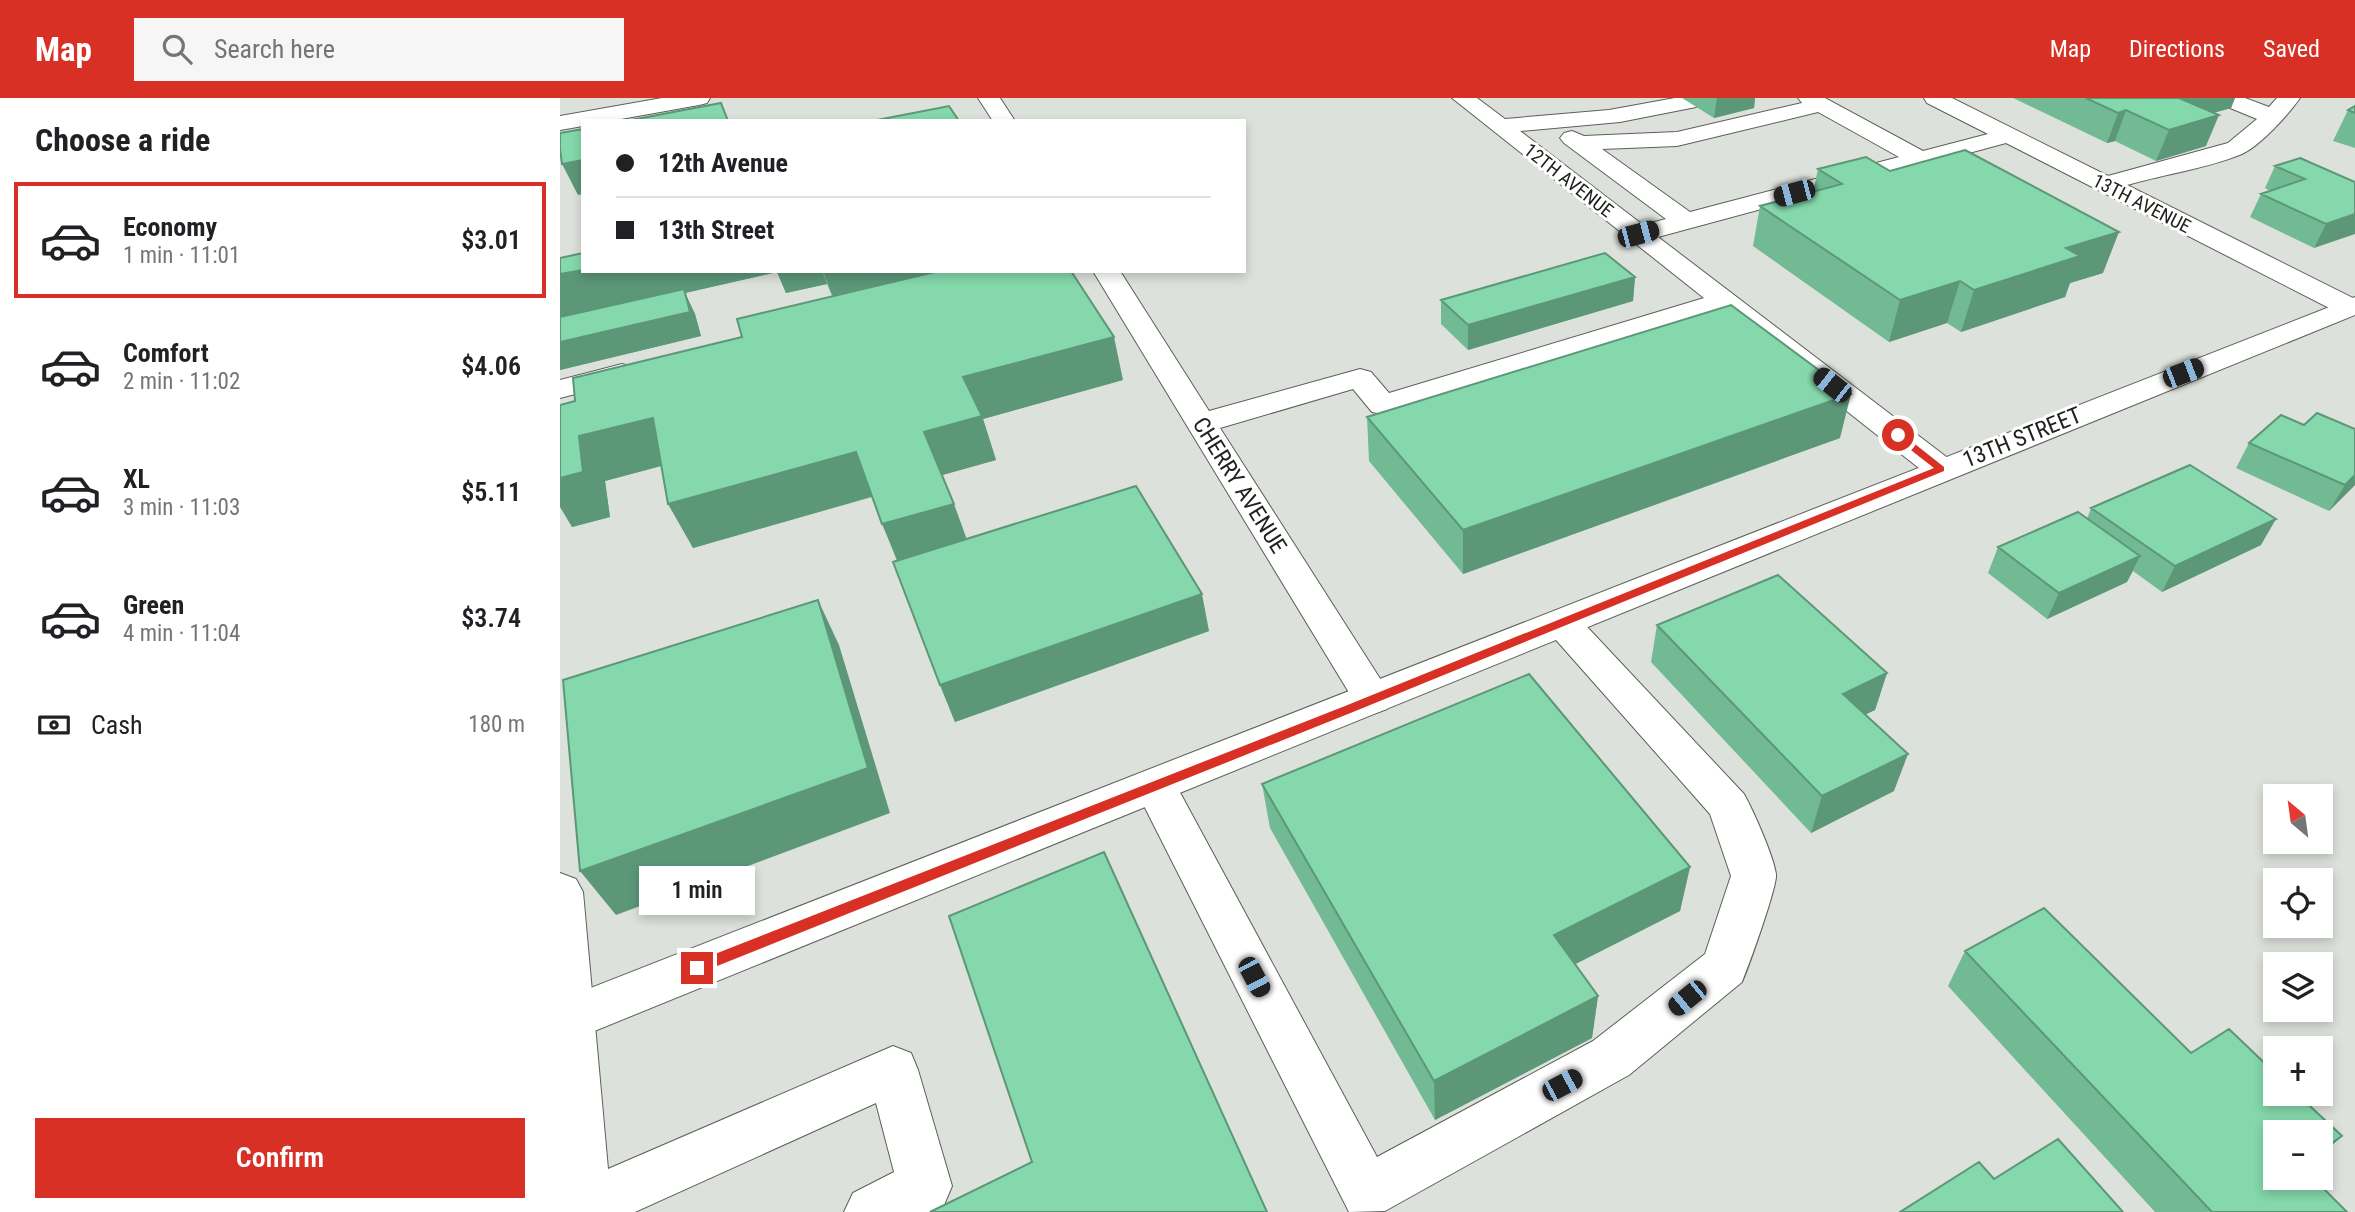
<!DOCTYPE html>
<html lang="en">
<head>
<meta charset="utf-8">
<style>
  body { margin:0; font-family:"Roboto Condensed",sans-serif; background:#f6f6f6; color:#202124; height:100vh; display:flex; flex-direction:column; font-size:26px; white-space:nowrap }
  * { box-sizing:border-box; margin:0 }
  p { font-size:23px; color:#757577 }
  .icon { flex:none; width:38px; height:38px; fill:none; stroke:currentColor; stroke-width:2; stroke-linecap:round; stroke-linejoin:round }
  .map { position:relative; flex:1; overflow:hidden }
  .side { display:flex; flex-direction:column; background:#fff; width:560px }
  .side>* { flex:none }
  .guide { position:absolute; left:21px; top:21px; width:665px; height:154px; border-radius:0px; box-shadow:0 4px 10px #0003; display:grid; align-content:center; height:154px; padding:0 35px; background:#fff }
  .needle { width:46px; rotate:331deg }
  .tools { position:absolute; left:1703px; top:686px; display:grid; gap:14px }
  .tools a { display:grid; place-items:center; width:70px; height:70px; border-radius:0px; background:#fff; box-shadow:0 4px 10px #0003; font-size:35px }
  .end { position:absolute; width:32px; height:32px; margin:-16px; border:9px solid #d93025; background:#fff; box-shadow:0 0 0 4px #fff }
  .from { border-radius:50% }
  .bubble { position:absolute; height:49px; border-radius:0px; background:#fff; box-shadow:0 4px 10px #0003; font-size:23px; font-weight:600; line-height:49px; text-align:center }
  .car { position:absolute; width:21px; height:42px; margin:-21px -10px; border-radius:9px; box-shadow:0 0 5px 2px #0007; background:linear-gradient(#222 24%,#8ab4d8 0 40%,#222 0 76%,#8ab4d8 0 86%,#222 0) }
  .guide b { display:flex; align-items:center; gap:24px; height:66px; font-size:26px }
  .guide b+b { border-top:2px solid #e0e0e0 }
  .guide i { width:18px; height:18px; background:#202124 }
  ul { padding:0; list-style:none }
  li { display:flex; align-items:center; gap:21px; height:116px; margin:0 14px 10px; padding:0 21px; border:4px solid transparent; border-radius:0px }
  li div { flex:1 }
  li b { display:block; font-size:26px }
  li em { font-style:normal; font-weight:600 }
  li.on { border-color:#d93025 }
  li>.icon { width:63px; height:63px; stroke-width:1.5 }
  h2 { padding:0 35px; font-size:32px; line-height:84px }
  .pay { display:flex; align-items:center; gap:18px; height:77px; padding:0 35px; font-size:26px }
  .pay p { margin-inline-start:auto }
  .primary-button { display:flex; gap:14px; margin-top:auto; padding:14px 35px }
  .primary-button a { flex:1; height:80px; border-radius:0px; background:#d93025; color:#fff; font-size:28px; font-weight:600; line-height:80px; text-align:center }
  header { display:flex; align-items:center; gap:42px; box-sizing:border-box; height:98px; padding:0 35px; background:#d93025; color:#fff }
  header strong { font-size:33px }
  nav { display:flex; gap:38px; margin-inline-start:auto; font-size:24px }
  .search { width:490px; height:63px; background:#f6f6f6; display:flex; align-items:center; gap:18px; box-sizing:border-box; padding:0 24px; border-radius:0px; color:#757577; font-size:26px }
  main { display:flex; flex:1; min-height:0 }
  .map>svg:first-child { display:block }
</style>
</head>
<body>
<header>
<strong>Map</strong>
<div class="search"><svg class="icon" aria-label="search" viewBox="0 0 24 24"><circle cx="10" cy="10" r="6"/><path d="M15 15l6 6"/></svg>Search here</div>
<nav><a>Map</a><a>Directions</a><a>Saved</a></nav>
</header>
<main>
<section class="side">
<h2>Choose a ride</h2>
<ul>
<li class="on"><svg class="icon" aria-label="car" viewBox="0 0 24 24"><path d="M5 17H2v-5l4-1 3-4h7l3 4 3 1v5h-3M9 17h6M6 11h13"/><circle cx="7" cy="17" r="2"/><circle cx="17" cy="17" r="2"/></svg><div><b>Economy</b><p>1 min · 11:01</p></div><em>$3.01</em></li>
<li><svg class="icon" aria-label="car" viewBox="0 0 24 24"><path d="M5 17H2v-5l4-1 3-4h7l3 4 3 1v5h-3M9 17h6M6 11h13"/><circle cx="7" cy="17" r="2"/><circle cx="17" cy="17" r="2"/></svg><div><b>Comfort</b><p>2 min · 11:02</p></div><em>$4.06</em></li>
<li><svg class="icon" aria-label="car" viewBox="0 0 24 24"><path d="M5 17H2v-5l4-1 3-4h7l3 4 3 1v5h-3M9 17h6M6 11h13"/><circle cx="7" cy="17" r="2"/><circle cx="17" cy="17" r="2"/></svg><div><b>XL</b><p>3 min · 11:03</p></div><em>$5.11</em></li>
<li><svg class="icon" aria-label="car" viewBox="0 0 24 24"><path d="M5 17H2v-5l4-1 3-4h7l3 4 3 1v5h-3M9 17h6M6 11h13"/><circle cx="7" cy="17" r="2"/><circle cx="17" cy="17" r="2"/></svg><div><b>Green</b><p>4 min · 11:04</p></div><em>$3.74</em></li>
</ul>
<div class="pay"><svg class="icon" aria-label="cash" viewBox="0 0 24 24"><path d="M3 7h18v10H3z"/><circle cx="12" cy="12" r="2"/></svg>Cash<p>180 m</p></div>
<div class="primary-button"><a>Confirm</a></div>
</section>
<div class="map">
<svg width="1795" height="1114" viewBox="0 0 1795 1114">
  <rect width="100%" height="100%" fill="#dde1db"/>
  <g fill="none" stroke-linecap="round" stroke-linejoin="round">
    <defs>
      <path id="minor" d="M102,0H150L147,5L139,7L50,23H23V28L0,32V18Z
        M418,0H440L455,23H433Z
        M892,0H917L945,21L1049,12L1115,0H1136L1139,4L1136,9L1060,24L960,33L1083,127L1106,121L1004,45L1000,40L1004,35L1012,33L1024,38L1117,34L1242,5L1238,0H1265L1363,53L1428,36L1367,5L1364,0H1392L1548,78L1668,45L1697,21L1658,5L1655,0H1685L1709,9L1717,0H1740C1728,17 1701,47 1682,56C1645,71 1605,76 1567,87L1795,201V216L1779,215L1446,45L1098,139L1393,364L1397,371L1393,378L1381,381L1369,378L1160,213L823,316L812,314L793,291L660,330L833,601L827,611L813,616L799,611L533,173H560L649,313L800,271L811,274L829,295L1144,200ZM1258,14L1339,59L1130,114L1042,51L1117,48Z
        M62,266L73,269L77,275L73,281L0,300V282Z
        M1002,512L1015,516L1184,696C1194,714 1213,757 1216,776C1218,787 1188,870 1182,884L1069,977L825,1113L789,1114L574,688L580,676L595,671L610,676L817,1059L1033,943L1145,856L1171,778L1150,716L989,534L983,525L989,516Z
        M0,775L16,781L23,794L48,1071L333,948L351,955L358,972L392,1088L384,1107L370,1114H284L293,1095L334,1074L316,1005L75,1114H0Z"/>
      <path id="major" d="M1795,199V217L0,947V902Z"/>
    </defs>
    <!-- minor casing -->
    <use href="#minor" stroke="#5c5f5a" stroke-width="2"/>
    <!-- major casing -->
    <use href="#major" stroke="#5c5f5a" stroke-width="2"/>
    <!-- minor -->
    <use href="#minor" fill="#fff" fill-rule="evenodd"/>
    <!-- major -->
    <use href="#major" fill="#fff" fill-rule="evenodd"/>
  </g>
  <!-- wall -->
  <path fill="#72ba93" d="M1122,0H1195L1194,10L1154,20Z
    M1453,0H1675L1671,10L1653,15L1646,48L1596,63L1555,43L1547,45Z
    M1795,8V50L1773,43L1788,12Z
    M1715,68L1795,84L1754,150L1690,119L1701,96L1710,93L1705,90Z
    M1258,71L1330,73L1543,175L1510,185L1505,199L1401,234L1387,225L1329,244L1193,148L1200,108L1253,94Z
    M23,173H511L563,282L423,321L436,362L382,377L406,441L649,533L395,624L380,587L337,463L312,399L133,450L101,368L45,383L50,419L12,429L15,303L182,239L272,198L267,186L226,195L217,174L125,195L135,216L141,238L0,272V219Z
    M1075,179L1073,203L908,252L881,226V202Z
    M807,319L1280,340L903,476L809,363Z
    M1744,327L1795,387L1769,413L1676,370L1689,345Z
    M1531,410L1701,447L1602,494L1573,473L1567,484L1487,521L1428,475L1438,449L1527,421Z
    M1097,527L1327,575L1315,612L1305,616L1334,693L1251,735L1091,564Z
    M702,686L1130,769L1120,813L1015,866L1038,898L1032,940L875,1022L710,730Z
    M1405,853L1631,955L1782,1038L1760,1058V1034L1715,1080L1787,1114H1595L1388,888Z"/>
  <!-- shaded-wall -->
  <path fill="#5c9778" d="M1157,0H1195L1194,10L1154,20Z
    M1614,0H1675L1671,10L1603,29Z
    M1566,12L1555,43L1547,45L1558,15Z
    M1659,17L1646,48L1596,63L1609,32Z
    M23,62V96L18,97L2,66Z
    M1795,116V136L1754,150L1766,126Z
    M1559,134L1543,175L1510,185L1505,199L1401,234L1414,192L1506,150Z
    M23,172V173H262L267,186L226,195L217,174L125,195L135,216L141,238L0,272V244L2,223L0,218V176Z
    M263,173H379L277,209Z
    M1075,179L1073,203L908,252V227Z
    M1400,183L1387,225L1329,244L1340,202Z
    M554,239L563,282L423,321L436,362L379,378L364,334L403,279Z
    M1291,296L1280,340L903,476V432Z
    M93,320L116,364L45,383L50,419L12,429L0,409V380L19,338Z
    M296,354L314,398L133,450L108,406Z
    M1795,377V387L1769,413L1785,387Z
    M394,406L410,450L341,471L322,426Z
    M1716,421L1701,447L1602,494L1615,468Z
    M1580,458L1567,484L1487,521L1499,495Z
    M642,496L649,533L395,624L380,587Z
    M258,502L279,547L330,715L56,817L20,773Z
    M1327,575L1315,612L1272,633L1283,596Z
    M1348,656L1334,693L1251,735L1262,698Z
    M1130,769L1120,813L990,879L994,837Z
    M1038,898L1032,940L875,1022L874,983Z
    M1782,1038L1760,1058V1053Z"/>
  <!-- building -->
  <path fill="#84d8ab" stroke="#5c9778" stroke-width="2" d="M1526,0H1619L1659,17L1609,32L1566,12L1558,15Z
    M161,5L168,23H66Z
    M389,8L399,23H312Z
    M1795,8V15L1788,12Z
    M23,31V62L2,66L0,51V35Z
    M1405,52L1559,134L1506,150L1520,158L1414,192L1400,183L1340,202L1200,108L1282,86L1258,71L1306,59L1330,73Z
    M1740,60L1795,84V116L1766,126L1701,96L1745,81L1715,68Z
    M23,155V172L0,176V160Z
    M1045,155L1075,179L908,227L881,202Z
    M379,173H511L554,239L403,279L422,318L364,334L394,406L322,426L296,354L108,406L93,320L19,338L23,374L0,380V307L15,303L13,280L182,239L177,221Z
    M124,191L130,214L0,244V219Z
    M1171,207L1291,296L903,432L807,319Z
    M1757,315L1795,331V377L1785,387L1689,345L1721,317L1744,327Z
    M1630,367L1716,421L1615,468L1531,410Z
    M576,388L642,496L380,587L333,464Z
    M1518,414L1580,458L1499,495L1438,449Z
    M1218,477L1327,575L1283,596L1348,656L1262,698L1097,527Z
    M258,502L308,670L20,773L3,582Z
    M969,576L1130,769L994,837L1038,898L874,983L702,686Z
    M544,754L707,1114H370L472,1064L389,818Z
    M1484,810L1631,955L1669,931L1715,975V996H1737L1782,1038L1760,1053V1034H1715V1080H1753L1787,1114H1652L1405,853Z
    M1498,1041L1563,1114H1340L1419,1064L1434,1081Z"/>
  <!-- route -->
  <path fill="#d93025" d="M1334,335H1341L1384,369V373L793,614L142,874L137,876L130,870L132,865L785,608L1374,370L1334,339Z"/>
  <g text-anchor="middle" stroke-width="6" stroke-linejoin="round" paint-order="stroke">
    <!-- far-street labels -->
    <g font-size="19" fill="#20221f" stroke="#fff">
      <text transform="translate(1009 82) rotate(38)" y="7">12TH AVENUE</text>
      <text transform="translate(1582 105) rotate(27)" y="7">13TH AVENUE</text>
    </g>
    <!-- street labels -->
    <g font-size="23" fill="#20221f" stroke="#fff">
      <text transform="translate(1462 339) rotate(-22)" y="8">13TH STREET</text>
      <text transform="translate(680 387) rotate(58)" y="8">CHERRY AVENUE</text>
    </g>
  </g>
</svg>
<div class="tools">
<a><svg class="needle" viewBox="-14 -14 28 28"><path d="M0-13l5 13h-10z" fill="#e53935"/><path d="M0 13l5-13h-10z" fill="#757577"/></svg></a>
<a><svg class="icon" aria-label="locate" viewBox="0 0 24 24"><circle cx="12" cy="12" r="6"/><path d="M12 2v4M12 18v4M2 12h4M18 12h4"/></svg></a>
<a><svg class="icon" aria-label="layers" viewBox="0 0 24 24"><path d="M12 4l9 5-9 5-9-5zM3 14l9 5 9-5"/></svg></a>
<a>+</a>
<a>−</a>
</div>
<i class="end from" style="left:1338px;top:337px"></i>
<i class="end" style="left:137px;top:870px"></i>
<div class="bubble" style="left:79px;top:768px;width:116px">1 min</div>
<i class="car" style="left:1234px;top:95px;rotate:255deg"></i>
<i class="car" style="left:1078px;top:136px;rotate:75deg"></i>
<i class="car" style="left:1623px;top:275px;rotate:69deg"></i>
<i class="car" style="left:1272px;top:287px;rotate:308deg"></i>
<i class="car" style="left:694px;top:879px;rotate:152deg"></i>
<i class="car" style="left:1127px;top:900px;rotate:231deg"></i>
<i class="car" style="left:1002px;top:987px;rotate:62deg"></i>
<div class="guide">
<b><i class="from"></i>12th Avenue</b>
<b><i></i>13th Street</b>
</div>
</div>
</main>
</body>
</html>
